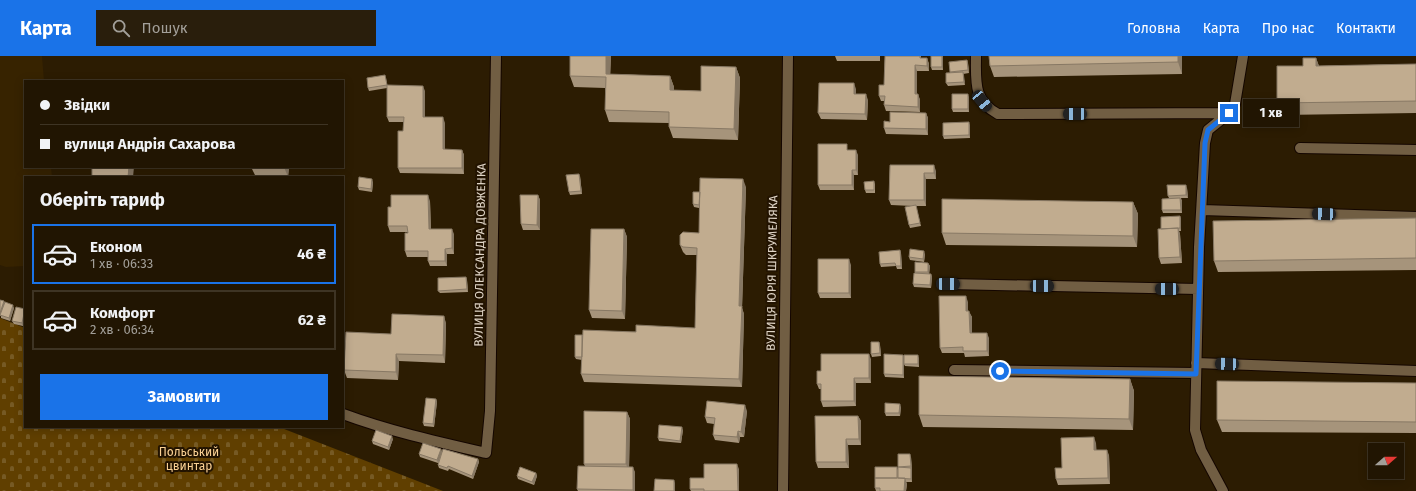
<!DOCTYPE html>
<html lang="uk">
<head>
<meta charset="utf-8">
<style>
  body { margin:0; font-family:"Fira Sans",sans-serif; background:#291e0c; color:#f1f3f6; height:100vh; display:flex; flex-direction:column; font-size:15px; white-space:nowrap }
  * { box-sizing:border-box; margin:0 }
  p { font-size:13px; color:#a29f99 }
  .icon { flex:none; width:22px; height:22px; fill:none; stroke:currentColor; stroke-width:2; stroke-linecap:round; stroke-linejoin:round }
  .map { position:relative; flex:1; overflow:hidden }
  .drawer { position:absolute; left:24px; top:120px; width:320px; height:252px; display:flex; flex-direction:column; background:#211502; border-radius:0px; box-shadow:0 2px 10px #0003,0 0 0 1px #3e3424 }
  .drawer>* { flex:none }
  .top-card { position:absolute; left:24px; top:24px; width:320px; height:88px; border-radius:0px; box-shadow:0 2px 10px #0003,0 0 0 1px #3e3424; display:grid; align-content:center; height:88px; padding:0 16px; background:#211502 }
  .needle { width:26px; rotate:69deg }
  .fabs { position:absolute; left:1368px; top:387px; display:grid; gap:8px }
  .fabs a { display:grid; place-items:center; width:36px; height:36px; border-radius:0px; background:#211502; box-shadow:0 2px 10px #0003,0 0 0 1px #3e3424; font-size:20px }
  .end { position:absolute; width:18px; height:18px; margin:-9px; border:5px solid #1a73e8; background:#fff; box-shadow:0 0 0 2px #fff }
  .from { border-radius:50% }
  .bubble { position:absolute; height:28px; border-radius:0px; background:#211502; box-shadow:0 2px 10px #0003,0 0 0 1px #3e3424; font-size:13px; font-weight:700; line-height:28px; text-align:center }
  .car { position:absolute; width:12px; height:24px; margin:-12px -6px; border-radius:5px; box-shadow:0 0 3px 1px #0007; background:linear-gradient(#222 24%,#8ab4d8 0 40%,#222 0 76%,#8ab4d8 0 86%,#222 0) }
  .top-card b { display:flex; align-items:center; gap:14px; height:38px; font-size:15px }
  .top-card b+b { border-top:1px solid #3e3424 }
  .top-card i { width:10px; height:10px; background:#f1f3f6 }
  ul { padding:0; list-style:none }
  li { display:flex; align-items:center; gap:12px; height:60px; margin:0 8px 6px; padding:0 8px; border:2px solid #3e3424; border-radius:0px }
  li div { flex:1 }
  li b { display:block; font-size:15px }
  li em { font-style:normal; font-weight:700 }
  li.selected { border-color:#1a73e8 }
  li>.icon { width:36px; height:36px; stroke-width:1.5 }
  h2 { padding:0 16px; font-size:18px; line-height:48px }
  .primary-button { display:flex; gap:8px; margin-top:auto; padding:8px 16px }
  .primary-button a { flex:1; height:46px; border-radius:0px; background:#1a73e8; color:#fff; font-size:16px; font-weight:700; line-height:46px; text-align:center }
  header { display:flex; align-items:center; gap:24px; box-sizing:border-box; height:56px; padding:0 20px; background:#1a73e8; color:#fff }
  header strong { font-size:19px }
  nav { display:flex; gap:22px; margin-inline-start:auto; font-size:14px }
  .search { width:280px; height:36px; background:#291e0c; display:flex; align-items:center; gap:10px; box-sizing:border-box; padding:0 14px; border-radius:0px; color:#a29f99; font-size:15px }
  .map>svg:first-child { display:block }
</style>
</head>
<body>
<header>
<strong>Карта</strong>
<div class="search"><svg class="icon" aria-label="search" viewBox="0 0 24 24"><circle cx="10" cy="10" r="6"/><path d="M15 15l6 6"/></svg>Пошук</div>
<nav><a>Головна</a><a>Карта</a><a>Про нас</a><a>Контакти</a></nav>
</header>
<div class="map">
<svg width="1416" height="435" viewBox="0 0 1416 435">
  <defs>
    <pattern id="cemetery-stones" width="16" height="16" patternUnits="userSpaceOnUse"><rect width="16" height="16" fill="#603f00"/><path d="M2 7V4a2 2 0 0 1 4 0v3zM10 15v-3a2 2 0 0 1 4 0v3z" fill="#765a24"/></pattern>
  </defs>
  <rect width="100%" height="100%" fill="#2c1c02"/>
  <!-- built -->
  <path fill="#372300" d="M0,0H42L44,25H25V111H51L52,121H25V210L6,211L0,209Z"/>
  <!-- cemetery -->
  <path fill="url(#cemetery-stones)" d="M0,262L25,272V371H279L443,435H0Z"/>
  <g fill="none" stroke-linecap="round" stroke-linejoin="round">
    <defs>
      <path id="minor" d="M976,0C976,25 973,45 998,58L1229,57
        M1300,92L1416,94
        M1202,154L1416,161
        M949,228L1198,233
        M1196,307L1416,315
        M954,314L1195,317
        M343,358C389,375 438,386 486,397L490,355L496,0
        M783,435L788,0
        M1223,435L1201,394L1195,374L1199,191L1205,87L1208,74L1229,57L1235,48L1243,0"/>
    </defs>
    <!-- minor casing -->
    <use href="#minor" stroke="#140600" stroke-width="12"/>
    <!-- minor -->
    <use href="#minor" stroke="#715e43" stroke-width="10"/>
  </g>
  <!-- wall -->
  <path fill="#a6947b" d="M570,0H611L610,18L670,20L674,31V34L701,35L736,11L740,22L738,84L673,82L669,71V67L609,66L605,54V32L574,31L570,20Z
    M835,0H880V5H837Z
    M885,0H921V2H927L929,8V15H917V38H918L920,44V56L886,55L884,49V45H881L879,40L884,29Z
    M943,0V14H932L931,11Z
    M989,0H1182V18L994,21L990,10Z
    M1316,2L1319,10L1416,8V57L1282,59L1277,47L1303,10Z
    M967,4L968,7L969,17L963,18L965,29L948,30L946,27L950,17V16Z
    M386,22L387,29L425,35V61L445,67V94H462L464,99V118L400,117L398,112L403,75L404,66H389L387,61V32L369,35L368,32Z
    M856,33V38L868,44L867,64L821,63L818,57Z
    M969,41V56H953L952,53Z
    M926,57L928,62V79L886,78L884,72Z
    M970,69V82L944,83L943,80Z
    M849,94L858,99V119H854V134H820L818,129Z
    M890,109L936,115V123H926V150H916L921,170L910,172L909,169L912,150L891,149L889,144Z
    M226,111H289L288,121L255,119L252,113Z
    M580,120L582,138L570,139L569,136Z
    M874,125L875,128V137H866L865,134Z
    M373,126L372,136L359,134L358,131Z
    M746,131L742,252L744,258L742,331L584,326L581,318L582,304L576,303L575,301L582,279L695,272L697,199H686L683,196L680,189L699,177V152L694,151L693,148L700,136Z
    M1187,132L1188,142H1181L1182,145V157H1163L1162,154L1169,142L1168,140Z
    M538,139L540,144V174H523L521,168Z
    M430,145L431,173L454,178V198H447V210H430L428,205V201H407L405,195L408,176H390L388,170L391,151Z
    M1133,146L1138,158L1137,191L946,189L942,177Z
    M1180,160L1181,163V175H1179L1180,178L1182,207L1161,208L1159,202L1161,173Z
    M1416,162V214L1218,216L1214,205Z
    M624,173L627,181L625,263L592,262L589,254Z
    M900,194L901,197L902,213H897L896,210L881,211L880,208Z
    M925,198L924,206L910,204L909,201Z
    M928,207L930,210L929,218H931L932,221L931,232L914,231L913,228L915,217V216Z
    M851,209V242H820L818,237Z
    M466,221L467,224L468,236L440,237L438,235Z
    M0,244L4,245L5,247L14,252L10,265L1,262V260H0Z
    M968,246V255L972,261V277L989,282V300L965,301L964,297H942L940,292Z
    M25,253V272H24L23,269V270L14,268L12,265Z
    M444,260L446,268L445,307L399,305L398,324L347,322L344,314L391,278Z
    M879,286L880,289L881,300L872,301L871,298Z
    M903,299L904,301L919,302V311L905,310L904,308V322L885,321L884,318Z
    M871,303V327H856V350L823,351L821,345V333H819L817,328L821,315Z
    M1130,323L1134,335L1133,374L923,371L919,359Z
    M1416,327V377L1222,376L1217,364Z
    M436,343L437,346L434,371L424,370L423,367Z
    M901,351L900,360H886L885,357Z
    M747,355L744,381H740L739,387L715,384L713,379L714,368L707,367L705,361Z
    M627,356L630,363L629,411L635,416V435H578L577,433L585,410L584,408Z
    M858,360L861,365V389H848L849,412H818L816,406Z
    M683,374L681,387L659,385L658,382Z
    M393,383L389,394L373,388L372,385Z
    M1096,387V394L1109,399L1110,428L1058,429L1056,423L1062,412Z
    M441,393L442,396L478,403L479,406L473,423L449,413L448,415L439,412L438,409V407L420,401L419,398Z
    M911,401L912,415V426H906L907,428L906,435H876L875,432V422L897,411L898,414V411Z
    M739,413V435H691L690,433L704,422Z
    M536,417L537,420L534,429L518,423L517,420Z"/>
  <!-- shaded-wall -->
  <path fill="#877864" d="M606,0H611L610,29L606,18Z
    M942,0H943V14L942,11Z
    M1178,0H1182V18L1178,6Z
    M927,2L929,8V15L927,10Z
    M1316,2L1320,13L1316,10Z
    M967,4L968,7L969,17L968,14Z
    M915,9L917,15V44L915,38Z
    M736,11L740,22L738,84L734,73Z
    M963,16L964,19L965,29L964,26Z
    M670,20L674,31V45L670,34Z
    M854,27L856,33V44L854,38Z
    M423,30L425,35V66L423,61Z
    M866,38L868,44L867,64L865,58Z
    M918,38L920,44V56L918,51Z
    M968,38L969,41V56L968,53Z
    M926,57L928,62V79L926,73Z
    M443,61L445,67V99L443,93Z
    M969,66L970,69V82L969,79Z
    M462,94L464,99V118L462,112Z
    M856,94L858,99V119L856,114Z
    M934,109L936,115V123L934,117Z
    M129,111H134L133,121H128Z
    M284,111H289L288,121Z
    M852,114L854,119V134L852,129Z
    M924,117L926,123V150L924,144Z
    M579,118L580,120L582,138L581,135Z
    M372,123L373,126L372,136L371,133Z
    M743,123L746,131L742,252L744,258L742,331L739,323V250Z
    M1186,129L1187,132L1188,142L1186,139Z
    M428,139L430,145L431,178L429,173Z
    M538,139L540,144V174L537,169Z
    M1180,142L1182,145V157L1181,154Z
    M1133,146L1138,158L1137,191L1133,180Z
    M1180,160L1181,163V175L1180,172Z
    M1178,172L1180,178L1182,207L1180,201Z
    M452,173L454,178V198L452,192Z
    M624,173L627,181L625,263L622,255Z
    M445,193L447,198V210L445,205Z
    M900,194L901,197L902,213L901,210Z
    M924,195L925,198L924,206L923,203Z
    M849,203L851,209V242L849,237Z
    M928,207L930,210L929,219L928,216Z
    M931,218L932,221L931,232L930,229Z
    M466,221L467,224L468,236L467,233Z
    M966,240L968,246V261L966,255Z
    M4,245L5,248L0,259L1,261L0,257Z
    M13,249L14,252L10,265L9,262Z
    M25,253V260L23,270L22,267Z
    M969,255L972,261V282L970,277Z
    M444,260L446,268L445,307L443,299Z
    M987,277L989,282V300L987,295Z
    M879,286L880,289L881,300L880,297Z
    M396,298L399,305L398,324L396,316Z
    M869,298L871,303V327L869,322Z
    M903,299L904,302V322L903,319Z
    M918,299L919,302V311L918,308Z
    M854,322L856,327V350L854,345Z
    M1130,323L1134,335L1133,374L1129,363Z
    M436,343L437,346L434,371L433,368Z
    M900,348L901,351L900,360L899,357Z
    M745,349L747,355L744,381L741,376Z
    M627,356L630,363L629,416L626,408Z
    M858,360L861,365V389L859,383Z
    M682,371L683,374L681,387L680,385Z
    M738,375L740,381L739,387L737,381Z
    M392,380L393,383L389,394L388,391Z
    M1094,381L1096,387L1097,400L1094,394Z
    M846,383L848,389L849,412L846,406Z
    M441,393L442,396L438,407L437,404Z
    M1107,394L1109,399L1110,428L1108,422Z
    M910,398L911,401L912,415V426L911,423V412Z
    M478,403L479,406L473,423L472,420Z
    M737,408L739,413V435H738Z
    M633,411L635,416V435H633Z
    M536,417L537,420L534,429L532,426Z
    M905,422L907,428L906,435H904Z
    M674,424L675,427V435H674Z"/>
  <!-- building -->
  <path fill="#c1ac8f" stroke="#877864" d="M570,0H606V18L670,20V34L701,35V10L736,11L734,73L669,71V56L605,54L606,21L570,20Z
    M885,0H920V2H927V10L915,9V38H918V51L884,49L885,40H879V29H884Z
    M931,0H942V11H931Z
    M989,0H1178V6L990,10Z
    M1303,2H1316V10L1416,8V45L1277,47V10H1303Z
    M967,4L968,14L950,16L949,6Z
    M963,16L964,26L946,27V17Z
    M385,19L387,29L368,32L367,22Z
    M819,27H854V38H866L865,58L818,57Z
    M387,29L423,30V61H443V93L462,94V112H398V75H403L404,61H387Z
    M952,38H968V53H952Z
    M890,56L926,57V73L884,72V65L890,66Z
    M969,66V79L943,80V67Z
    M818,88H847V94H856V114H852V129H818Z
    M890,109H934V117H924V144H889Z
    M92,111H129L128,121H92Z
    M579,118L581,135L569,136L566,119Z
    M359,121L372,123L371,133L358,131Z
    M700,122L743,123L739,250H742L739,323L581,318L583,274L636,276V269L695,272L697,192L683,191L680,189V179L683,176L699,177Z
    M874,125V134H865L864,126Z
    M1167,129H1186V139L1168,140Z
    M693,136H700L699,149L693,148Z
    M391,139H428L429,173H452V192L445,193V205H428V195H405V177H408L407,170H388V151H391Z
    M520,139H538L537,169L521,168Z
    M1180,142L1181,154H1162V143Z
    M942,143L1133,146V180L942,177Z
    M916,149L920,167L909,169L905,151Z
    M1180,160V172L1161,173V161Z
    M1416,162V202L1214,205L1213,165Z
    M1178,172L1180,201L1159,202L1158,173Z
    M591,173H624L622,255L589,254Z
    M910,193L924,195L923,203L909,201Z
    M900,194L901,210H896L895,207L880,208L879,196Z
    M818,203H849V237H818Z
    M915,206L928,207V216H915Z
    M914,217L931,218L930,229L913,228Z
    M466,221L467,233L438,235V222Z
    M939,240H966V255H969L970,277H987V295H963V291L940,292Z
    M0,244L4,245L0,257Z
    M5,246L13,249L9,262L0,259Z
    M16,251L25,253L22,267L12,265Z
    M392,258L444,260L443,299L396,298V316L344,314L346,276L391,278Z
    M25,260V269H23Z
    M575,279H582V301H575Z
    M871,286H879L880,297L871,298Z
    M821,298H869V322H854V345H821V328H817V315H821Z
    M884,298L903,299V319L884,318Z
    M904,299H918V308H904Z
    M919,320L1130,323L1129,363L919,359Z
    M1217,325L1416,327V366L1217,364Z
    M426,342L436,343L433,368L423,367Z
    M707,345L745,349L741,376L738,375L737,381L713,379L715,362L705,361Z
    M885,347L900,348L899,357H885Z
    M584,355L627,356L626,408H584Z
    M815,360H858L859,383H846V406H816Z
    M659,369L682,371L680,385L658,382Z
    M376,374L392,380L388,391L372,385Z
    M1094,381V394H1107L1108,422L1056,423L1055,412H1062L1061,382Z
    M423,387L441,393L437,404L419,398Z
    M443,393L478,403L472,420L448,410L447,412L438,409Z
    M898,398H910L911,410L898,411Z
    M704,408H737L738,435H704V433H690V422H704Z
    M578,410L633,411V434L577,433Z
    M520,411L536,417L532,426L517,420Z
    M875,411H897V422H875Z
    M898,411L911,412V423L898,422Z
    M875,422H905L904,435H880V432H875Z
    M655,423L674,424V435H654Z"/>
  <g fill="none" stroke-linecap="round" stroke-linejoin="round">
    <!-- route -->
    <path stroke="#1a73e8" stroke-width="5" d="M1000,315L1196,318L1205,87L1208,74L1229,57"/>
  </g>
  <g text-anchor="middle" stroke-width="4" stroke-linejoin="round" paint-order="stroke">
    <!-- street labels -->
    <g font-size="12" fill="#e0d5c6" stroke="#221300">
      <text transform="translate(480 199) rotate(-89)" y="4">ВУЛИЦЯ ОЛЕКСАНДРА ДОВЖЕНКА</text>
      <text transform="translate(772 217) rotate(-89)" y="4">ВУЛИЦЯ ЮРІЯ ШКРУМЕЛЯКА</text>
    </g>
    <!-- park labels -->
    <g font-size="12" fill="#fad093" stroke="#221300">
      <text x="189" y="400">Польський<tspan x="189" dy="14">цвинтар</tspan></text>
    </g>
  </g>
</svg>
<div class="fabs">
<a><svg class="needle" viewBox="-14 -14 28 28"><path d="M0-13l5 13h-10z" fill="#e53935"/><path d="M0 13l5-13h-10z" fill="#a29f99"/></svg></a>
</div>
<i class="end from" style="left:1000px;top:315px"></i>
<i class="end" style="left:1229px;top:57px"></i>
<div class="bubble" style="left:1243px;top:43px;width:56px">1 хв</div>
<i class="car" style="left:982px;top:45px;rotate:141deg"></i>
<i class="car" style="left:1075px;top:58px;rotate:270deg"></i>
<i class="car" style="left:1324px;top:158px;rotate:272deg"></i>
<i class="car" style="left:948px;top:228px;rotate:91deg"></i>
<i class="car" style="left:1042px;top:230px;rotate:91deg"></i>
<i class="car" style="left:1167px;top:233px;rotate:271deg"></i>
<i class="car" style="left:1227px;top:308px;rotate:272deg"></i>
<div class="top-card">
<b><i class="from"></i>Звідки</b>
<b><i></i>вулиця Андрія Сахарова</b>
</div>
<section class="drawer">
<h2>Оберіть тариф</h2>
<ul>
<li class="selected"><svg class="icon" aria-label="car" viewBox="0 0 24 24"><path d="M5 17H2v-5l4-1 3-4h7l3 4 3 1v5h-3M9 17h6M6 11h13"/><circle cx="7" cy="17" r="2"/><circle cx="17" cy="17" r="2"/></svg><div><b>Економ</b><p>1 хв · 06:33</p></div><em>46 ₴</em></li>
<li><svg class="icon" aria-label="car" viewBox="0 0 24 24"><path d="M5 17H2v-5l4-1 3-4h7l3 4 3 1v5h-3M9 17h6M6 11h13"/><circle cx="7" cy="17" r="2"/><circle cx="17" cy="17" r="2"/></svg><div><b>Комфорт</b><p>2 хв · 06:34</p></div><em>62 ₴</em></li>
</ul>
<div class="primary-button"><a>Замовити</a></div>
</section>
</div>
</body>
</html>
